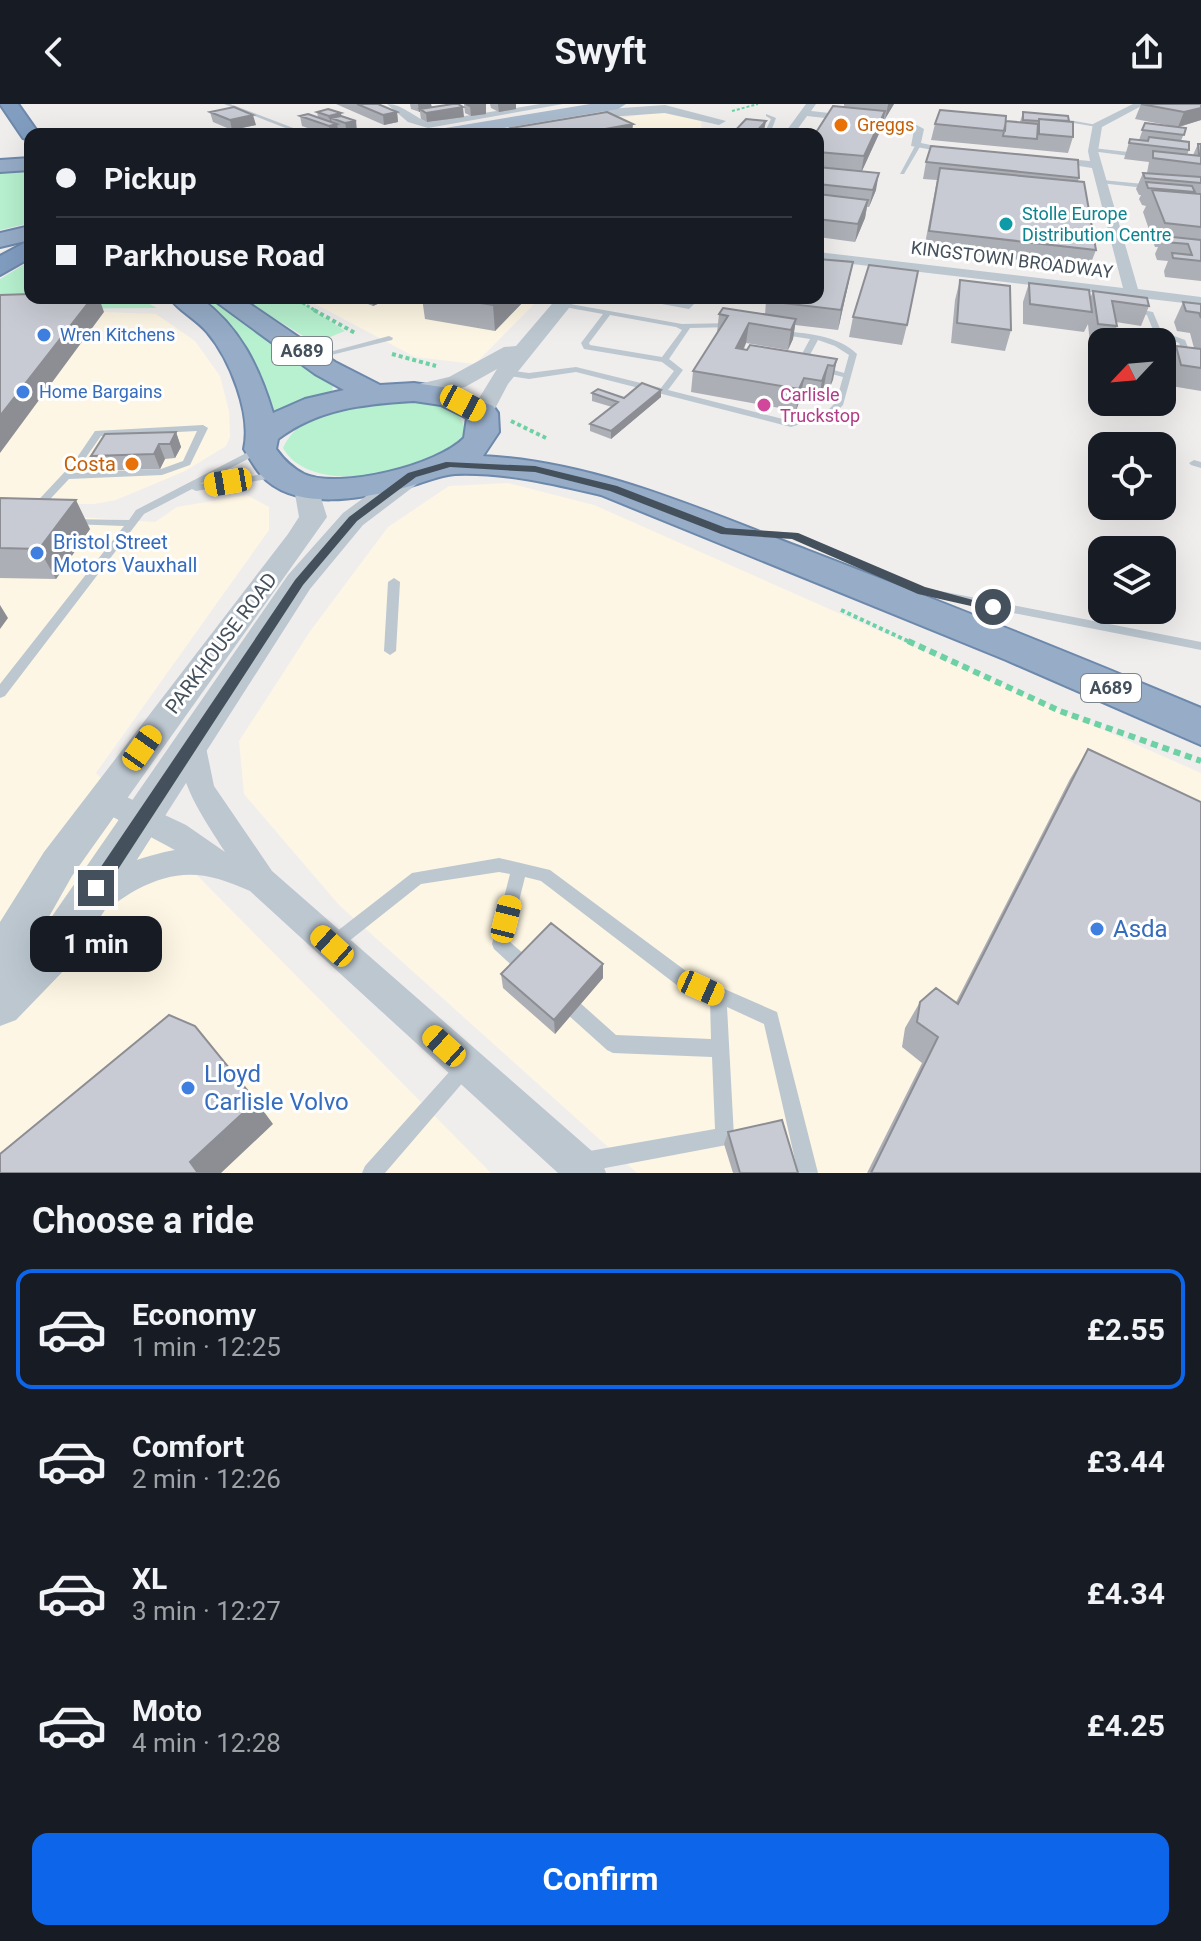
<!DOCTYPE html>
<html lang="en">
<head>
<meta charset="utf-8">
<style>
  body { margin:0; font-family:Roboto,sans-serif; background:#20242c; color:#f1f3f6; height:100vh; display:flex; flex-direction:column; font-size:30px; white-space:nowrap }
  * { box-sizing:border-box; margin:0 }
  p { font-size:26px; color:#9ea1a6 }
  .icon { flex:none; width:44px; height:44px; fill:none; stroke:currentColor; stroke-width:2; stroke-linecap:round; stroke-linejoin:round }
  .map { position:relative; height:1069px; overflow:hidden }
  .details { display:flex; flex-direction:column; background:#171b24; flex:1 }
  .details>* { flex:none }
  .top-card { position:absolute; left:24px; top:24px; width:800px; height:176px; border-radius:16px; box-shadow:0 8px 32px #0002; display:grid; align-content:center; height:176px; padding:0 32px; background:#171b24 }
  .needle { width:52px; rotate:244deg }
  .controls { position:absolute; left:1088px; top:224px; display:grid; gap:16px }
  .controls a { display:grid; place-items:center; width:88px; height:88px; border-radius:16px; background:#171b24; box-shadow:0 8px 32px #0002; font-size:40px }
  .end { position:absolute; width:36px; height:36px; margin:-18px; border:10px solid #44505b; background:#fff; box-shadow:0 0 0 4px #fff }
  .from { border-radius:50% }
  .bubble { position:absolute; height:56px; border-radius:16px; background:#171b24; box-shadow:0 8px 32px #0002; font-size:26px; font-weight:700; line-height:56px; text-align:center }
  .car { position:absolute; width:24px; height:48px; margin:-24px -12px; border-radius:10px; box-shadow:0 0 6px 2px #0007; background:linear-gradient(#f5c518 24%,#345 0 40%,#f5c518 0 76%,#345 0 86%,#f5c518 0) }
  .top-card b { display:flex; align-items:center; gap:28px; height:76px; font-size:30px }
  .top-card b+b { border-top:2px solid #363941 }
  .top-card i { width:20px; height:20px; background:#f1f3f6 }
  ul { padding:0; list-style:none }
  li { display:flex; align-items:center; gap:24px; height:120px; margin:0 16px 12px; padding:0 16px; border:4px solid transparent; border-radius:16px }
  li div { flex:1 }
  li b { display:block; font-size:30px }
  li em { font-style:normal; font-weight:700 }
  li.current { border-color:#0d66ea }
  li>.icon { width:72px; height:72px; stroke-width:1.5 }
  h2 { padding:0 32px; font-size:36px; line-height:96px }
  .cta { display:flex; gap:16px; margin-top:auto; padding:16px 32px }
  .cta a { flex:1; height:92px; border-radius:16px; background:#0d66ea; color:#fff; font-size:32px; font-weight:700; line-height:92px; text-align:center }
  header { display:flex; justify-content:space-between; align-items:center; height:104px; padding:0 32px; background:#171b24; font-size:36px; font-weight:700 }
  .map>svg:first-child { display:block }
</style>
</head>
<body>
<header><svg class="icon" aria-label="back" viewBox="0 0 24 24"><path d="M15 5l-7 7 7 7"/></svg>Swyft<svg class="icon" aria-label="share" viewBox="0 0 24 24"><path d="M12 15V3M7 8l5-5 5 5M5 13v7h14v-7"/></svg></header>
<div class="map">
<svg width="1201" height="1069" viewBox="0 0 1201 1069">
  <rect width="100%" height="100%" fill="#f0eded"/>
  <!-- commercial -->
  <path fill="#fdf6e4" d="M658,8L701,17L702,29L527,30Z
    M304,194H540L475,260L415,253Z
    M104,208L156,210L195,237L220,272L229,307L230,333L226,342L185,367L116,396L94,400H0V211Z
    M508,379L594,401L1201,669V1069H637L339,801L244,690L239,637L311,526L388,423L449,382Z
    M247,391L269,403V426L96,669L491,1069H0V408L155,418L177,403Z"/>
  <!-- green -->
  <path fill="#b7f1cf" d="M0,68H30V119L0,126Z
    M30,157V194H138L157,204L0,205V175Z
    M200,194H213L333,282L332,287L283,306L271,307C259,259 238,225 200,194Z
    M241,194H296L345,227L315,239Z
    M418,298C441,301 465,303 465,332C430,368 313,396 283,344C307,295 370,300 418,298Z"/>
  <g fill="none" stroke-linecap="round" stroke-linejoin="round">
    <defs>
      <path id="trunk" d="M30,54V66L0,68V56Z
        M30,122V136L0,143V129Z
        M170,194H200C240,223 259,263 273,309L305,295L344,286L315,270L211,194H241L335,258L380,281L414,279L449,284L493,302L498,309L499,328L483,352C598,358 701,406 807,446C939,497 1071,549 1201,604V641L1006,556L601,391C553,380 505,368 455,370C440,371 422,379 407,383C365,394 295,409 261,371C254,363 249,353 244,345C252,310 230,255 207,228C196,215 179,207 170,194ZM414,297L441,301L467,314L464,334C438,361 339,386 304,370C292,364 284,356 276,345L278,335C319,304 365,300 414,297Z"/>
      <path id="motorway" d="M0,0H18L39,30H30V36L23,34Z
        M30,136V154L0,171V152Z"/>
    </defs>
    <!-- trunk casing -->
    <use href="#trunk" stroke="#6c88ab" stroke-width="4"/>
    <!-- motorway casing -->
    <use href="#motorway" stroke="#6c88ab" stroke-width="4"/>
    <!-- path-far3 -->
    <path stroke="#6dd1a3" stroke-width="2" stroke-dasharray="3 2" stroke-linecap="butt" d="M732,7L758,0"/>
    <!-- path-far2 -->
    <path stroke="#6dd1a3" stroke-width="3" stroke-dasharray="3 2" stroke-linecap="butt" d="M294,194L318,208"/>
    <!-- path-far1 -->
    <path stroke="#6dd1a3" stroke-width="4" stroke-dasharray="4 3" stroke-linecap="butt" d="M314,206L355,229
      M392,250L436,262
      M511,317L546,334
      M841,506L912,539"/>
    <!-- path -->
    <path stroke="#6dd1a3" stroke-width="6" stroke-dasharray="7 5" stroke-linecap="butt" d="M908,537L1060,607L1201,657"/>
    <!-- service -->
    <path fill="#bcc7d0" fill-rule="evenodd" d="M224,0H230L309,30H301Z
      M766,10L776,14L770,30H764L771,15L766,12Z
      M1052,13L1097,21L1099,22L1097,23L1050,15Z
      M916,40L921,41L904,70H900Z
      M1093,44L1137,49L1140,51L1137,53L1091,47Z
      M1102,76L1154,81L1157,83L1154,85L1100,79Z
      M629,194H647L687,200L692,194H700L689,205Z
      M559,198L682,220L735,219V223H732L690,224L669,255L683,266L668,286L791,317L829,305L836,298L843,273L798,261L797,259L810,235L778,230L774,228L778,226C805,230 837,230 857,250L843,301L835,309L791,323L576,268L529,275L503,271V267L506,266L529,269L576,263L661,284L674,267L662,258L584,245L581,239L603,210L559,202ZM610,211L676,223L682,226L662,253L590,241L589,239ZM818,236L835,242L849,251L844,269L806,258Z
      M1127,203L1153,208L1161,227L1185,236L1193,256L1192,258H1186L1179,239L1157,230L1142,233L1139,238H1131L1136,229L1153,226L1147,211L1127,207Z
      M389,232L393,234L392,236L311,256L307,254Z
      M203,321L208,324L190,361L162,371L69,375L39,407L35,408L30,405L74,358L95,327ZM197,327L183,357L161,365L75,369L101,332Z
      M260,342L263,343V347L200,380L277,368L282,371L280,373L196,387L192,385L144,410L5,592L0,594V580L124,422L71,420L67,419L66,417L67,415L129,416L136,406Z
      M1194,356L1201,358V364L1191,361L1189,359Z
      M752,426L798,429L925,484L1201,538V546L922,491L792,434L748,431L747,429Z
      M394,474L400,478L396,547L390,551L384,547L388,478Z
      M499,754L550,766L690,870L777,908L818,1069H798L764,920L727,903L734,1033L732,1040L584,1068L577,1065L574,1058L577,1051L584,1048L715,1025L712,953L613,949L607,946L557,901L555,895L557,889L563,887L569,889L616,931L711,935L710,896L678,882L541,777L525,773L509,837L534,859L536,865L534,871L528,873L522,871L494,845L492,840L510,770L499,768L421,780L339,845L333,848L327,845L325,840L327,835L412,769Z
      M465,954L471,957L474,963L471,969L385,1069H362L365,1062L459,957Z"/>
    <!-- minor -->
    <path fill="#bcc7d0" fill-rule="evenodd" d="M387,0C403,0 413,13 428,18L540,0H563L428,24L408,18Z
      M806,0H816L811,7L911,18L924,25L921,39L965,48L960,51L911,42L914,26L905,23L807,12L794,30H784Z
      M1133,0H1145L1102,23L1098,47L1138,185L1201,193V201L818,156V148L1123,184L1092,64L1040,56L1045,53L1090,57L1088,47L1093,20Z
      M194,626L203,629L214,682L272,767L601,1055L606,1069H558L250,787C208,768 179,763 136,786C123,793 112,803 98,808L87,804L82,794C95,766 147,751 175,746L96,704L92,696L96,688L106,684L116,688L186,721L225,748C207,719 166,664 185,629Z"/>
    <!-- tertiary -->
    <path fill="#bcc7d0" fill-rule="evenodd" d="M665,1L726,17L719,21L665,9L608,13L602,9L608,5Z
      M557,194H577L508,280L490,314L482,316L470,309L497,265L465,283L414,295L402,288L406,283L449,273L504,243L516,242Z
      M412,363L425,371L421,377L363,421L310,485L71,859L16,916L0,922V818L44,748L288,430L299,413L294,384L298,378H316L327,413L72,772L37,834L288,471L343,409L403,365Z"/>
    <!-- primary -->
    <path fill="#aabbce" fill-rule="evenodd" d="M590,0H626L618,5L469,30H431L439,25Z"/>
    <!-- trunk -->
    <use href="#trunk" fill="#96acc7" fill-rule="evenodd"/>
    <!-- motorway -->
    <use href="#motorway" fill="#819dc0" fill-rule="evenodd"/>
  </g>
  <!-- wall -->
  <path fill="#acafb5" d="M336,0H378L397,8L398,18L384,21Z
    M410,0H431L432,3L464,13L427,18L421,15L420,8L411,5Z
    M460,0H486V10L471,12L465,9L464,0Z
    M490,0H516V5L499,8L491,4Z
    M844,0H894L885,15H884L883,21L862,67L876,86L869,103H867L865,114L855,138L818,133V30L844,3Z
    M1141,0H1201V16L1179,23L1186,24L1181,37L1189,46L1187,51H1193L1198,40H1201V177L1165,173L1164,167L1168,157L1157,156L1155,150L1158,143H1155L1143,108L1146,102L1142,101L1139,95L1141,91H1139L1136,85L1143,69H1147L1149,58L1124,55L1130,35L1139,36L1145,19L1172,22L1135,15Z
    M210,8L256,21L232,26L213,18Z
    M317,8L341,9V12L357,27L347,29L338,26L339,30H325L302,22L300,12L318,13Z
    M1023,8L1073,33L1068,49L931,36L935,20L1006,17L1020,18Z
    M511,24L632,30H511Z
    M926,58L1079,74L1078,77L1096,146L1089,164L924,145L937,76L923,75Z
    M960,176L1011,226L1005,247L951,239L955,196Z
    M849,177L838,226L795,221L793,235L788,246L746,239L744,245L837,255L830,283L824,282L818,298L800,295L796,307L691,288L693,267L717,229L719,210L765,211L766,197Z
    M1029,179L1090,195L1093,187L1149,202L1141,222L1116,218L1117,222L1110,238H1102V242L1090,240L1088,220L1084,228L1023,220V198Z
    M353,194H391L373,202Z
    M422,194H527L495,227L425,215Z
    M1183,198L1201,200V287L1171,282L1167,262L1176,242L1194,244L1190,229L1177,227L1174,218Z
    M853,213L907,221L902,241L849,233Z
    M661,286V293L611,335L590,327V320L612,303L592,297V289L624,294Z
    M176,328L181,343L175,354L165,355L160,365L98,367L91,352Z
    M0,394L90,425L56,475L0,474Z
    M1088,645L1201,1069H867L922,959L902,943L905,924L920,898H956L1070,675Z
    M501,870L603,874L555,930L503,884Z
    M728,1028L798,1069H733L724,1040Z"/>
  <!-- shaded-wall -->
  <path fill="#8c8e94" d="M418,0H431L432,6L420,5V8H419Z
    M486,0V10L471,12L470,2Z
    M498,0H516V5L499,8Z
    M888,0H894L885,15L888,1Z
    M463,3L464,13L427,18L426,9Z
    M1201,4V16L1178,23L1184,8Z
    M885,7L883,21L861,69L864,52Z
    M397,8L398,18L384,21L383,11Z
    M341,9L342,18L331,14L332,21L337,20L339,30H330L329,22L331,21L329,12Z
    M253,11L256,21L232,26L230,16Z
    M356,17L357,27L347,29L345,19Z
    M766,17L764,27L762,30H754Z
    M633,20L632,30H589L588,28Z
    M879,69L876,86L869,103L873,86Z
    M868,96L865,114L855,138L858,120Z
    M853,158L849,177L838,226L841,206Z
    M92,194H99L104,208L0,349V312Z
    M371,194H391L373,202Z
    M500,194H527L495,227L493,201Z
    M796,215L793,235L788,246L791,226Z
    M749,219L746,239L734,264L736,244Z
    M837,255L833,276L830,283L834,262Z
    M828,261L824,282L818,298L822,277Z
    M804,274L800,295L796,307L799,285Z
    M661,286V293L611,335V327Z
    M176,328L181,343L175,354L170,340Z
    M159,340L165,355L160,365L154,350Z
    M76,396L90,425L56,475L39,445Z
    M0,501L8,514L0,525Z
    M603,860V874L555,930L554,916Z
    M256,997L273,1020L221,1069H198L190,1058Z"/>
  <!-- building -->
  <path fill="#c8cbd3" stroke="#8c8e94" stroke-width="2" d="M357,0H378L397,8L383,11Z
    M453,0H458L463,3L426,9L420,5Z
    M466,0H486L470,2Z
    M1141,0H1201V4L1184,8Z
    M833,2L885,7L864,52L818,48V30H815Z
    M234,3L253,11L230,16L210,8Z
    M328,5L341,9L329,12L317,8Z
    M940,6L1006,12L1005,27L935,20Z
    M607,8L633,20L588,28L593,30H522L511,24Z
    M1023,8L1068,12L1069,17L1039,15V17L1023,16Z
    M308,10L337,20L329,22L300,12Z
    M341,12L356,17L345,19L331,14Z
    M746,15L766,17L754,30H732Z
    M1039,15L1073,18V33L1039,30Z
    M1006,17L1038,20L1037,35L1003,32Z
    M1145,19L1186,24L1184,31L1142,26Z
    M1149,33L1189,38V46L1129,39L1130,35L1148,37Z
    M1198,40H1201V50H1199Z
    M931,42L1078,56L1079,74L926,58Z
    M1153,47L1201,52V60L1153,54Z
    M818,63L879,69L873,86L818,80Z
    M940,64L1084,78L1096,146L929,127Z
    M1143,69L1201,73V79L1145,74Z
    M1146,78L1192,82L1195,88L1148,84Z
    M1152,86L1201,90V123L1165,119Z
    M818,90L868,96L858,120L818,115Z
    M1163,132L1201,136V157L1173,154L1172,149L1192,151L1188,140L1165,138Z
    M818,155L853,158L841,206L766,197L768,194H818Z
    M869,161L918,167L907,221L853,213Z
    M960,176L1010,182L1011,226L957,219Z
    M1029,179L1089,186L1092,208L1030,200Z
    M1093,187L1147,194L1149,202L1112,197L1117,222L1098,220Z
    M30,190V194H92L0,312V191Z
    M448,194H500L493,201Z
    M1183,198L1201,200V214L1199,209L1186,207Z
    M723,204L796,215L791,226L749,219L736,244L747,246L750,241L837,255L834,262L828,261L822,277L804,274L799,285L693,267L728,212L719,210Z
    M1176,242L1201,245V264L1181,261Z
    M642,279L661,286L611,327L590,320L618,298L592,289L598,285L624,294Z
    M176,328L170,340H159L154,350L91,352L105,330Z
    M0,394L76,396L39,445L0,444Z
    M1088,645L1201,698V1069H871L938,933L917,918L920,898L936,884L958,900Z
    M551,819L603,860L554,916L501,870Z
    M169,911L195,922L256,997L190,1058L198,1069H0V1050Z
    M782,1016L798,1069H740L728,1028Z"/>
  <!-- route -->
  <path fill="#44505b" d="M446,358L535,362L617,382L726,424L798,429L925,483L999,503L993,507L918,490L792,435L721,430L610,387L535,368L450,363L416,373L357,417L303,481L102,790H90V779L295,476L349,413L408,369Z"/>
  <!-- markers -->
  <g fill="#e8710a" stroke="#fff" stroke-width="3">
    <circle cx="841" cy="21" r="8"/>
    <circle cx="132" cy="360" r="8"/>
  </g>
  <circle fill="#0f9aa8" stroke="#fff" stroke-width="3" cx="1006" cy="120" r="8"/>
  <g fill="#3f7fe0" stroke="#fff" stroke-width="3">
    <circle cx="44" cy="231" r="8"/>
    <circle cx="23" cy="288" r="8"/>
    <circle cx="37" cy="449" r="8"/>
    <circle cx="1097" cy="825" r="8"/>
    <circle cx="188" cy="984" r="8"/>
  </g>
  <circle fill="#d1479c" stroke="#fff" stroke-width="3" cx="764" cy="301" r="8"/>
  <g text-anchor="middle" stroke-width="6" stroke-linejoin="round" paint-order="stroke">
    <!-- far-food labels -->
    <g font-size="18" fill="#c56008" stroke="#fff" text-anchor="start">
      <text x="857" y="27">Greggs</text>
    </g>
    <!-- far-culture labels -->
    <g font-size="18" fill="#0d838f" stroke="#fff" text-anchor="start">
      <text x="1022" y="116">Stolle Europe<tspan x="1022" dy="21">Distribution Centre</tspan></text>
    </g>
    <!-- far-street labels -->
    <g font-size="18" fill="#44505b" stroke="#fff">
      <text transform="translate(1012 156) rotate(7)" y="6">KINGSTOWN BROADWAY</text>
    </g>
    <!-- far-shop labels -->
    <g font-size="18" fill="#366cbe" stroke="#fff" text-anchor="start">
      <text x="60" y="237">Wren Kitchens</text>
      <text x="39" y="294">Home Bargains</text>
    </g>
    <!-- shield labels -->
    <g fill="#fff" stroke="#7c848c" stroke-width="2">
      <rect x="272" y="233" width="60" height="28" rx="6"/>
      <rect x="1081" y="570" width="60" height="28" rx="6"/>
    </g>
    <g font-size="18" font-weight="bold" fill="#44505b">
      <text x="302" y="253">A689</text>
      <text x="1111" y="590">A689</text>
    </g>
    <!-- far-hotel labels -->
    <g font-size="18" fill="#b23c85" stroke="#fff" text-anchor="start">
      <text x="780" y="297">Carlisle<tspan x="780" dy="21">Truckstop</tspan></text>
    </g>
    <!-- food labels -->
    <g font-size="20" fill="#c56008" stroke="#fff" text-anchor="end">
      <text x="116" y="367">Costa</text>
    </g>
    <!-- shop labels -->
    <g font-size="20" fill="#366cbe" stroke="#fff" text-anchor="start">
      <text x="53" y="445">Bristol Street<tspan x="53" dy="23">Motors Vauxhall</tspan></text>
    </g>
    <!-- street labels -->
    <g font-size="20" fill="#44505b" stroke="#fff">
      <text transform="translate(221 539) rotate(-53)" y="7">PARKHOUSE ROAD</text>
    </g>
    <!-- near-shop labels -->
    <g font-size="24" fill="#366cbe" stroke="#fff" text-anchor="start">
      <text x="1113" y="833">Asda</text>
      <text x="204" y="978">Lloyd<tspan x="204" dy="28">Carlisle Volvo</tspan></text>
    </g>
  </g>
</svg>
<div class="controls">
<a><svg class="needle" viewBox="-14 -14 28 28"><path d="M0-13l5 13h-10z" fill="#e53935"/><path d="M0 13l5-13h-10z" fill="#9ea1a6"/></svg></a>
<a><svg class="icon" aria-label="locate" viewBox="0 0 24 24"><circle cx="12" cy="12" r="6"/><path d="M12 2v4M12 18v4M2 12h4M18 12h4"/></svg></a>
<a><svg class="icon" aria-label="layers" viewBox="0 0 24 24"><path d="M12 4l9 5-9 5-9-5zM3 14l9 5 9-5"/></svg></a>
</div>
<i class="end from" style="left:993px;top:503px"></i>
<i class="end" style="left:96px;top:784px"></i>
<div class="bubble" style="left:30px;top:812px;width:132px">1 min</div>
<i class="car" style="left:463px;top:299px;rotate:118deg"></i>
<i class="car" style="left:228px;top:378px;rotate:260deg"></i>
<i class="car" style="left:142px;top:644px;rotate:35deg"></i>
<i class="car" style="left:506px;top:815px;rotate:14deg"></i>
<i class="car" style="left:332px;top:842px;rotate:312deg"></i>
<i class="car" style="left:701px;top:884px;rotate:114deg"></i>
<i class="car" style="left:444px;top:942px;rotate:312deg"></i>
<div class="top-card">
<b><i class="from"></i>Pickup</b>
<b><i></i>Parkhouse Road</b>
</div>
</div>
<section class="details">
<h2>Choose a ride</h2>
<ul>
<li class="current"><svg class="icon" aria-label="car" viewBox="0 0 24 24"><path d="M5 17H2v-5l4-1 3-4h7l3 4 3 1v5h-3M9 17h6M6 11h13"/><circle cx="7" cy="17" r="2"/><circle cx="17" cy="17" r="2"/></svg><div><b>Economy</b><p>1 min · 12:25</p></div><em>£2.55</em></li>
<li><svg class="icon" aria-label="car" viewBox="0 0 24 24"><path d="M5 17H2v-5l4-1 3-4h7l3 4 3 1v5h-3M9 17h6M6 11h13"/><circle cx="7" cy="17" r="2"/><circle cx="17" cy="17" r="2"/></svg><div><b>Comfort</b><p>2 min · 12:26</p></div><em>£3.44</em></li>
<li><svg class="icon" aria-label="car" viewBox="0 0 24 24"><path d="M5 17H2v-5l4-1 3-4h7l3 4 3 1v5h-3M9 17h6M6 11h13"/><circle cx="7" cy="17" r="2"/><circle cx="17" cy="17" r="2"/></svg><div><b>XL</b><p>3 min · 12:27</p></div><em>£4.34</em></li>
<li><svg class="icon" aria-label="car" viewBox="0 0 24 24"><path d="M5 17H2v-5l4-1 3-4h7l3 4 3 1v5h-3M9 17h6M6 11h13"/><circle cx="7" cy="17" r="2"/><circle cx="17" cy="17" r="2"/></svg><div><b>Moto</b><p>4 min · 12:28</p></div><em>£4.25</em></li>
</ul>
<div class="cta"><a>Confirm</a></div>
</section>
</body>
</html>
